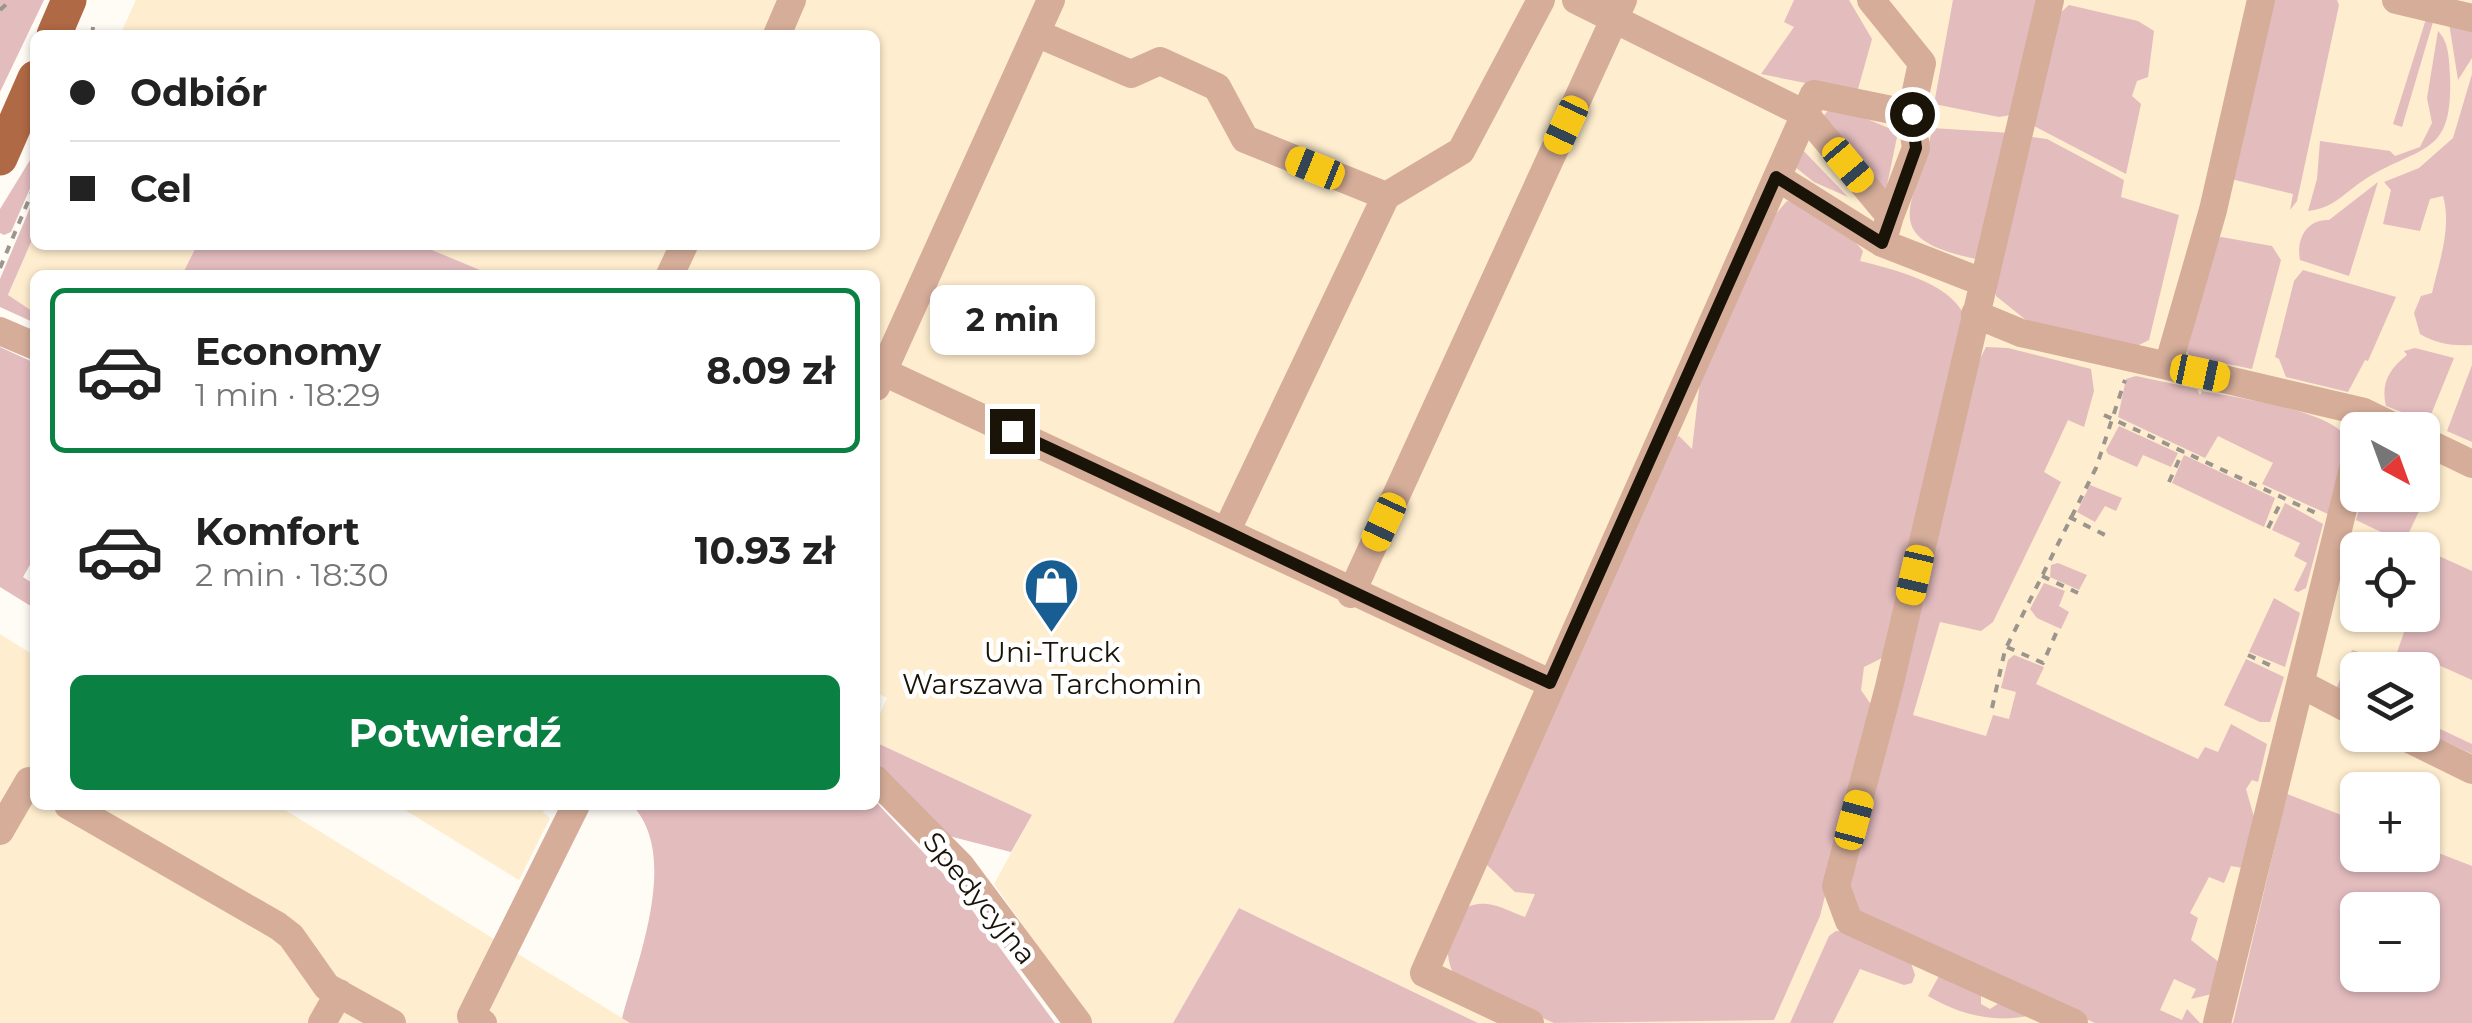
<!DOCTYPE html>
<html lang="pl">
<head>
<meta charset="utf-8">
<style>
  body { margin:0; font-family:Montserrat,sans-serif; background:#f2f2f2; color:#222; height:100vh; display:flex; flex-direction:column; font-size:38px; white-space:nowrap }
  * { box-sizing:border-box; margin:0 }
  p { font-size:32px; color:#767676 }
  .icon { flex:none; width:55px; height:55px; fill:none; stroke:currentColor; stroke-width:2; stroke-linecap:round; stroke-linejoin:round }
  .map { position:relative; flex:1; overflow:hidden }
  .drawer { position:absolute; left:30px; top:270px; width:850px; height:540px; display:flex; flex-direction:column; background:#fff; border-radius:15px; box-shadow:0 2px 8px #0004 }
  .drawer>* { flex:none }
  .hud { position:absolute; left:30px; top:30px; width:850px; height:220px; border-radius:15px; box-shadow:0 2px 8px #0004; display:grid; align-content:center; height:220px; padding:0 40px; background:#fff }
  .needle { width:65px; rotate:139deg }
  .fabs { position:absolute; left:2340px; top:412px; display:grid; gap:20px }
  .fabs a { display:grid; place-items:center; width:100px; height:100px; border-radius:15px; background:#fff; box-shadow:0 2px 8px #0004; font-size:50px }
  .end { position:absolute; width:45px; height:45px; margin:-22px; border:12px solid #1a1308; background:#fff; box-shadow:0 0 0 5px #fff }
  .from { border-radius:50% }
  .bubble { position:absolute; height:70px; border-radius:15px; background:#fff; box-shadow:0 2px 8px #0004; font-size:32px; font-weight:700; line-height:70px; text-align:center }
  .car { position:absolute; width:30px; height:60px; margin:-30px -15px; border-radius:12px; box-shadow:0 0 8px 2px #0007; background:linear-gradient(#f5c518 24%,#345 0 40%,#f5c518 0 76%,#345 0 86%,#f5c518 0) }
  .hud b { display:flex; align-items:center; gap:35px; height:95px; font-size:38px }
  .hud b+b { border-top:2px solid #e0e0e0 }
  .hud i { width:25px; height:25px; background:#222 }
  ul { padding:18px 0 0; list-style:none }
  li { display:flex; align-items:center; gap:30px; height:165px; margin:0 20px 15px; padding:0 20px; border:5px solid transparent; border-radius:15px }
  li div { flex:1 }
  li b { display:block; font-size:38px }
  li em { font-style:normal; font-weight:700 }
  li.current { border-color:#0b8043 }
  li>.icon { width:90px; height:90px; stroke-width:1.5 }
  .primary-button { display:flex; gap:20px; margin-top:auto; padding:20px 40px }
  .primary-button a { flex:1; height:115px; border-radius:15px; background:#0b8043; color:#fff; font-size:40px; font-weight:700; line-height:115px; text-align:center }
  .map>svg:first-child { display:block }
</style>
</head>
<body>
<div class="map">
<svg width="2472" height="1023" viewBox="0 0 2472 1023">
  <rect width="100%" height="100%" fill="#fffbf5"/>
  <!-- built -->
  <path fill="#feedce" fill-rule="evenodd" d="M136,0H2472V1023H1478L1239,908L1173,1023H1091L994,884L1032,815L875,742V725L887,698L875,692V275H492L420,245H875V35H120ZM2358,430H2422V495H2358ZM2358,550H2422V615H2358ZM2358,670H2422V735H2358ZM2358,790H2422V855H2358ZM2358,910H2422V975H2358Z
    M35,233V245H197L182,275H35V313L8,296Z
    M0,634L35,656V805H277L630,1023H0Z
    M397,805H546L543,812L550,818L519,880Z"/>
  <!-- green -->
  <path fill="#e3bcbe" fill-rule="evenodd" d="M0,0H44L0,92Z
    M1794,0H1849L1872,39L1858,89L1850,92L1761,74L1794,27L1784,22Z
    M1953,0H2041L2011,115L1999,117L1934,104Z
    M2274,0H2337L2339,5L2297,201L2290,210L2293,194L2231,179Z
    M2069,5L2138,21L2154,31L2148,77L2137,81L2132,96L2141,104L2126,174L2034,126L2060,13Z
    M2426,19L2433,22L2402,127L2393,124Z
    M2449,23L2472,28V58L2458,80Z
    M2438,31C2449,42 2449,59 2450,75C2453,156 2424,144 2367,178C2346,191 2335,208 2308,211L2317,179L2320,141L2390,151L2395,156L2420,147L2432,123L2427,98Z
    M2472,74V345C2452,346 2437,344 2420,334L2414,313L2421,296L2432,293C2439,262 2452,228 2443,196L2430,199L2420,231L2383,224L2391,190L2384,182L2419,168L2453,138Z
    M1830,108H1841L1898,132L1885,195L1822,118Z
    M1932,128L2011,133L1976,259C1870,237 1920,202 1932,128Z
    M2032,137L2047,139L2124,180L2121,197L2179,215L2149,340L2137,346L2031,324L1996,296L1994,287Z
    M1798,145L1848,197L1814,182L1795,167Z
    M35,152V177L11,232L4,235L0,233V209Z
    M2378,182L2349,276L2300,260C2296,240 2306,219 2329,220Z
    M35,196V233L8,295L35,313V323L0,307V279Z
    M1787,201C1814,204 1846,229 1863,251L1860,261C1892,269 1949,282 1964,315L1884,657L1864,667L1861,690L1872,706L1820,916L1774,1020L1554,1023L1457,980C1439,954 1445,900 1487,904C1500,905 1513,913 1525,917L1535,894L1515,892L1486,864L1668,440L1679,436L1692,449L1701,372L1755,237Z
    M2221,237L2272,246L2281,260L2252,369L2189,356L2187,351L2216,239Z
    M197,245H420L492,275H182Z
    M2303,270L2396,297L2368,361L2365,360L2348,392L2286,377L2279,359L2275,357L2294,281Z
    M0,347L35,363V556L23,577L35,585L34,608L0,587Z
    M1986,347L2008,348L2091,369L2094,391L2084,427L2068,420L2044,472L2061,482L1993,622L1981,631L1940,622L1913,715L1986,736L1993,715L2009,719L2016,692L2001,688L2008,660L2014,655L2044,667L2036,684L2198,759L2205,747L2218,752L2231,724L2267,744L2258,782L2252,780L2246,789L2256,824L2243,868L2231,866L2224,883L2209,877L2190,913L2198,918L2191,940L2220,963L2216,993L2191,999L2196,989L2174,979L2160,1010L2182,1020L2187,1009L2200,1023H2095L1854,914L1845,887L1978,363Z
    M2415,348L2454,358L2428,422L2386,406C2381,384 2388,370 2407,355L2404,351Z
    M2472,365V442L2447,431Z
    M2136,376L2197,389L2200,395L2202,391C2232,397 2337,411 2346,439C2352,459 2335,495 2330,515L2262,484L2273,463L2218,436L2205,458L2118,417L2126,379Z
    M2119,426L2178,453L2171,467L2143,455L2137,467L2108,454L2106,450Z
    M2184,455L2275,498L2264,527L2172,483Z
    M2090,485L2122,498L2116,511L2105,506L2095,522L2077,512Z
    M2363,495H2401L2422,505L2404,543L2356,520Z
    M2285,503L2323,524L2306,588L2298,592L2294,590L2307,563L2294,556L2300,543L2272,530Z
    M2430,552L2472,571V680L2414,654L2407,669L2358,670L2357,700L2336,689L2352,650L2383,659L2388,668L2393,664L2410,615H2422L2423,576Z
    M2058,563L2087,575L2079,590L2050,577L2051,565Z
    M2044,583L2065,591L2059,606L2069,612L2061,629L2037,618L2030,609Z
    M2274,598L2300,613L2285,667L2249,652Z
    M2246,659L2284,677L2270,722H2260L2224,705Z
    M2423,721L2472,744V754L2423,731Z
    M875,742L1032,815L1011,852L945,835L875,760Z
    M2287,794L2357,821L2358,855H2422L2423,847L2472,866V1023H2233ZM2358,910H2422V975H2358Z
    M875,801L953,884L1055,1023H630L622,1018C638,959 680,855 632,805H875Z
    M1239,908L1478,1023H1173Z
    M1836,931H1850L1910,960L1915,975L1912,983L1904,985L1860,969L1833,1023H1790L1829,936Z
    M1940,974L1981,994V1004L1990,1009L2002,1001L2027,1016C1993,1023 1958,1014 1928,996Z"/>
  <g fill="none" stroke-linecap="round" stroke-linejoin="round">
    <!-- path -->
    <path stroke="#9b958d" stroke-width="4" stroke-dasharray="8 8" stroke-linecap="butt" d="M0,10L11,0
      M92,35L94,20
      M0,268L35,185
      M2104,415L2318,514
      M2169,482L2183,451
      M2069,517L2105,535
      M2268,528L2283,498
      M2042,576L2078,593
      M2007,647L2043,663L2057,631
      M2248,655L2276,668
      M1992,708L2005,650L2096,468L2125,380"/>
    <!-- minor -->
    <path stroke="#d5ad99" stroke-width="28" d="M1576,0L1805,114L1890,216L1882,243
      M1871,0L1922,63L1911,114L1916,148L1890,216
      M2050,0L1889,687L1836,886L1849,921L2074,1023
      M2261,0L2213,210L2168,366L2364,412L2401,430
      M2396,0L2472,18
      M1036,33L1131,74L1160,61L1217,87L1245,139L1386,196
      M777,35L792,0
      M1777,177L1882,243L1982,282
      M670,275L684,245
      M1975,314L2021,333L2168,366
      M0,331L35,346
      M875,368L1550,683
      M876,387L1051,0
      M2422,440L2472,464
      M1227,530L1386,196L1461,151L1541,0
      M1351,594L1623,0
      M2301,684L2358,714
      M2401,735L2472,770
      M875,779L960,865L1078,1023
      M68,805L278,926L291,936L327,987L392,1023
      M0,831L29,781L35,785
      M322,1023L339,993
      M483,1023L471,1016L576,805
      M1530,1023L1424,973L1814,94L1911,114
      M2217,1023L2358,448"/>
    <!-- major -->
    <path stroke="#af6944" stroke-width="35" d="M54,35L69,0
      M0,158L35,78"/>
  </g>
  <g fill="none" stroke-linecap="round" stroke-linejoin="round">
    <!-- route -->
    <path stroke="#1a1308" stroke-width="12" d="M1012,431C1192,513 1369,602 1550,683L1776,177L1882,243L1916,148L1912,114"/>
  </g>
  <!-- icons -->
  <defs>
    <symbol id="shop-pin" viewBox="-11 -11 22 30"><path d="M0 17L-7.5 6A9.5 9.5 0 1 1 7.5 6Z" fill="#195e93" stroke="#fff"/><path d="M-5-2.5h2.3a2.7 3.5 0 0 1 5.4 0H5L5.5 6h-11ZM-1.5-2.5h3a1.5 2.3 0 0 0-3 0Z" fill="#fff"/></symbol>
  </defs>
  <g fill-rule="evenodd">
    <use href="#shop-pin" x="1020" y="554" width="63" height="86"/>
  </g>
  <g text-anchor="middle" stroke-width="9" stroke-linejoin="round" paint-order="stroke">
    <!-- poi labels -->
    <g font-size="28" fill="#1a1308" stroke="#fff">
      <text x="1052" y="662">Uni-Truck<tspan x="1052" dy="32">Warszawa Tarchomin</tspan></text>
    </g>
    <!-- street labels -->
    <g font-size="28" fill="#1a1308" stroke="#fff">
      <text transform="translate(980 898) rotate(51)" y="10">Spedycyjna</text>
    </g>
  </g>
</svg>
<div class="fabs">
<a><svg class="needle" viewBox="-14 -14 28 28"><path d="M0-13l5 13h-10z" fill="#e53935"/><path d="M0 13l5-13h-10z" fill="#767676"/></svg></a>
<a><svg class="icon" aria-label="locate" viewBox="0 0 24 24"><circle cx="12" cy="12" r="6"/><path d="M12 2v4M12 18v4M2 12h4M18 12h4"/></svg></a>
<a><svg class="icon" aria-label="layers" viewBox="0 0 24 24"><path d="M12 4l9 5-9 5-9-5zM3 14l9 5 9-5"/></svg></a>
<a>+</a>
<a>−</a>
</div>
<i class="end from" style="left:1912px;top:114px"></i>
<i class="end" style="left:1012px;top:431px"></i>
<div class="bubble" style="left:930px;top:285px;width:165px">2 min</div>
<i class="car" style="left:1566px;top:125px;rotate:205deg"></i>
<i class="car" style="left:1848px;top:165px;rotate:140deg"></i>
<i class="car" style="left:1315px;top:168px;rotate:292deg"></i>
<i class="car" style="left:2200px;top:373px;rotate:102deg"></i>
<i class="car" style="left:1384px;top:522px;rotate:205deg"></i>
<i class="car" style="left:1915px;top:575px;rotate:193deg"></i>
<i class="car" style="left:1854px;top:820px;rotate:15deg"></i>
<div class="hud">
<b><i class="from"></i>Odbiór</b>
<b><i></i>Cel</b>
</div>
<section class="drawer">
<ul>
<li class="current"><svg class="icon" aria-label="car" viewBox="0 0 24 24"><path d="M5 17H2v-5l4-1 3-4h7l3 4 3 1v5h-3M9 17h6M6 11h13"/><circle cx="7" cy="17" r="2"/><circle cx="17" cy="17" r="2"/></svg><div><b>Economy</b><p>1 min · 18:29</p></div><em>8.09 zł</em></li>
<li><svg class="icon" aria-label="car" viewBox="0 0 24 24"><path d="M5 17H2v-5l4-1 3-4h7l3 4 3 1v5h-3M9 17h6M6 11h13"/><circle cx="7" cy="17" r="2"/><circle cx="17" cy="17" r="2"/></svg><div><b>Komfort</b><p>2 min · 18:30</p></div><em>10.93 zł</em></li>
</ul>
<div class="primary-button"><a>Potwierdź</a></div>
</section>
</div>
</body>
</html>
